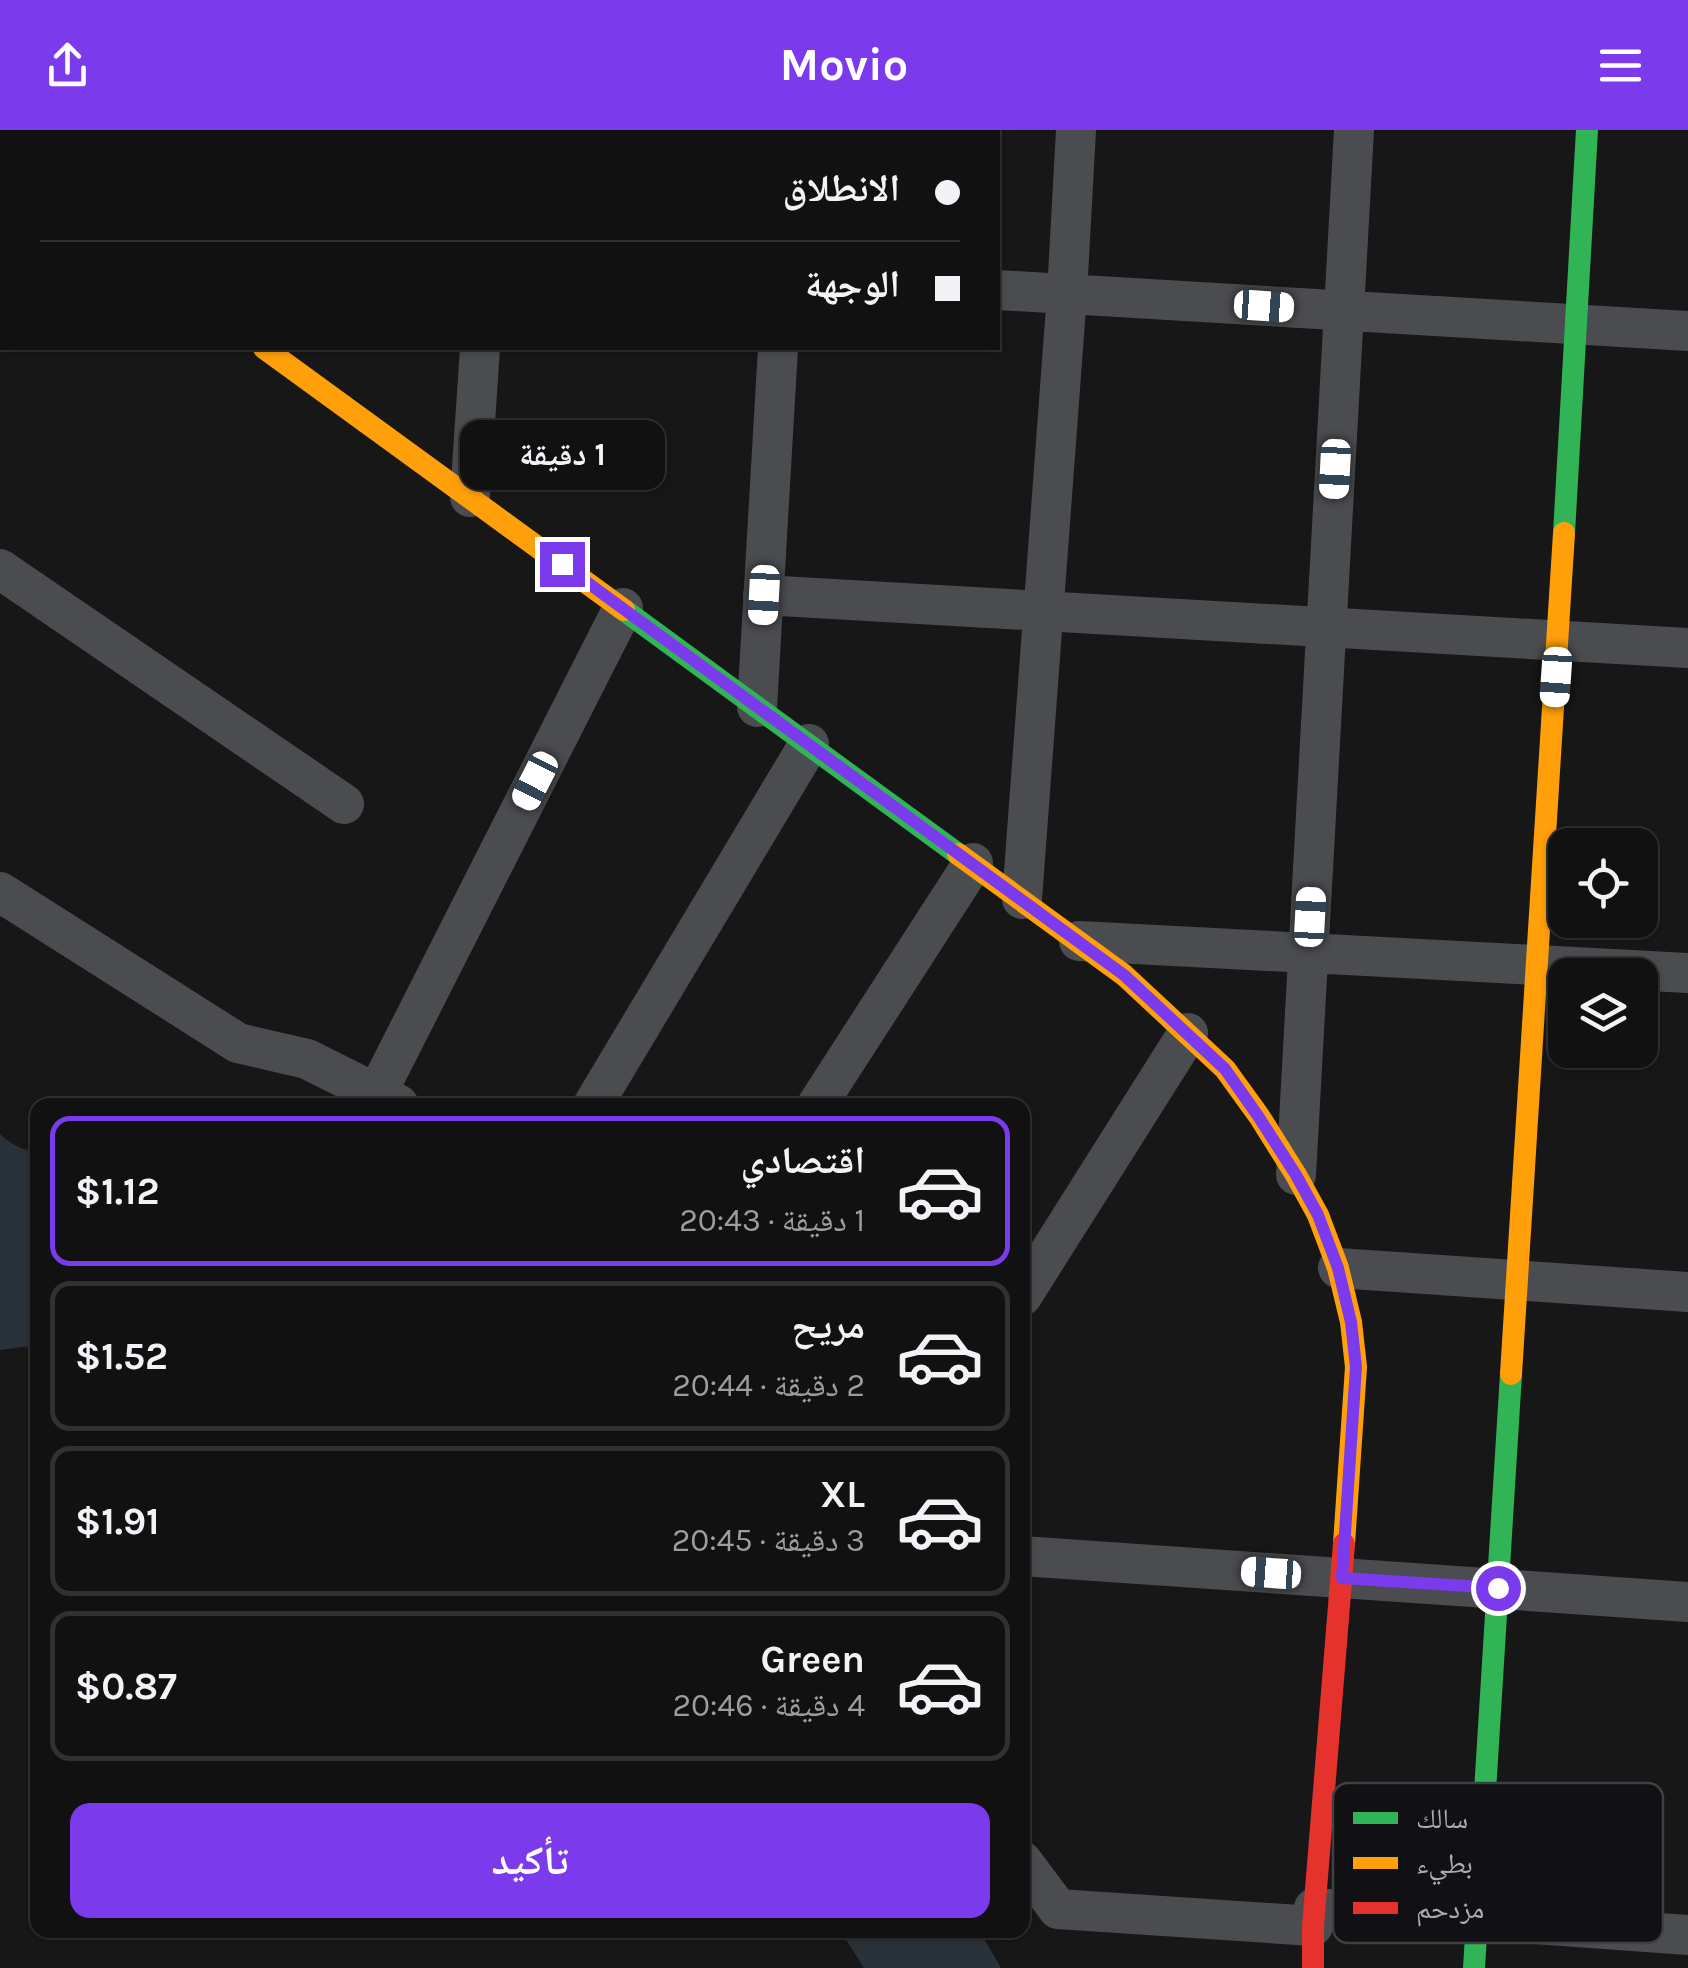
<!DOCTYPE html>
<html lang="ar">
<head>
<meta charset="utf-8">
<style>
  body { margin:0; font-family:Karla,"Noto Naskh Arabic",sans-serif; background:#1a1a1a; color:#f1f3f6; direction:rtl; height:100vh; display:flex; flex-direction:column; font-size:38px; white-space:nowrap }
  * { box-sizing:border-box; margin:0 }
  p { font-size:32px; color:#9c9d9f }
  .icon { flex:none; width:55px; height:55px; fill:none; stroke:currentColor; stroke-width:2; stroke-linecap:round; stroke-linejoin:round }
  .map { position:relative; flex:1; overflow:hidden; direction:ltr }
  .side { position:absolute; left:30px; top:968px; width:1000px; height:840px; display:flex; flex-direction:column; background:#111; border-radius:20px; box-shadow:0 2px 8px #0004,0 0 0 2px #303131; direction:rtl }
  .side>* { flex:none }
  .hud { position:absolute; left:0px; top:0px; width:1000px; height:220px; box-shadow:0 2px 8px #0004,0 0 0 2px #303131; direction:rtl; display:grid; align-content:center; height:220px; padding:0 40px; background:#111 }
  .tools { position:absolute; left:1548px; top:698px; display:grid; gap:20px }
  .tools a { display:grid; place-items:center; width:110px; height:110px; border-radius:20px; background:#111; box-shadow:0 2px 8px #0004,0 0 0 2px #303131; font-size:50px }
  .end { position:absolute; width:45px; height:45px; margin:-22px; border:12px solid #7c3aed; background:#fff; box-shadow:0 0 0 5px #fff }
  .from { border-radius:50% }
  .bubble { position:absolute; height:70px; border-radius:20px; background:#111; box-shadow:0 2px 8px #0004,0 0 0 2px #303131; font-size:32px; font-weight:700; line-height:70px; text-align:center; direction:rtl }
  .car { position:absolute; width:30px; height:60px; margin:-30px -15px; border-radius:12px; box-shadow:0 0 8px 2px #0007; background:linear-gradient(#fff 24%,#345 0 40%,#fff 0 76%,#345 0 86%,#fff 0) }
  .hud b { display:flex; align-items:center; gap:35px; height:95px; font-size:38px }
  .hud b+b { border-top:2px solid #303131 }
  .hud i { width:25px; height:25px; background:#f1f3f6 }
  ul { padding:18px 0 0; list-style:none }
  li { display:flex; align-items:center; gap:30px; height:150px; margin:0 20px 15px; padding:0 20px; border:5px solid #303131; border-radius:20px }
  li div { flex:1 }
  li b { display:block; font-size:38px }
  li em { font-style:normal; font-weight:700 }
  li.selected { border-color:#7c3aed }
  li>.icon { width:90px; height:90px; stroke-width:1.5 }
  .primary-button { display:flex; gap:20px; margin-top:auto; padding:20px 40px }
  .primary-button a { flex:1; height:115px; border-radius:20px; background:#7c3aed; color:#fff; font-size:40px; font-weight:700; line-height:115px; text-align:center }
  header { display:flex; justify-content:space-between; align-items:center; height:130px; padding:0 40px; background:#7c3aed; color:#fff; font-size:45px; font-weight:700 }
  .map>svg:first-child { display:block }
</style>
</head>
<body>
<header><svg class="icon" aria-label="menu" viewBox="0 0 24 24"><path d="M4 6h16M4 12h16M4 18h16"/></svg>Movio<svg class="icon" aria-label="share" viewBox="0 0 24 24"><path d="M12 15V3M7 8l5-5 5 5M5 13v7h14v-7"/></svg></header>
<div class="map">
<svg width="1688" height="1838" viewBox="0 0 1688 1838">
  <rect width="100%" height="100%" fill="#171717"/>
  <!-- water -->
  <path fill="#2a3239" d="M0,1004C9,1013 24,1022 38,1021L37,1215L0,1220Z
    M840,1800H979L1001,1838H864Z"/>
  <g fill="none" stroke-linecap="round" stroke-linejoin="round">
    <!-- street -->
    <path stroke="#4b4c50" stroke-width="40" d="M495,2V0
      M791,2V0
      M998,160L1688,201
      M470,367L480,218
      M0,439L344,674
      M763,465L1688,518
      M757,577L778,218
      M0,762L238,913L307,929L399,975
      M1022,769L1067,164L1076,0
      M1079,811L1688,843
      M377,963L623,478
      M593,975L809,614
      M817,975L973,733
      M1296,1045L1354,0
      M1338,1138L1688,1162
      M1022,1166L1188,903
      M1022,1426L1688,1472
      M1022,1731L1058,1779L1313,1796
      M1314,1778L1688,1805"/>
    <!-- fast -->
    <path stroke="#30b455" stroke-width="22" d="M0,20L2,22
      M1564,403L1587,0
      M624,480L958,724
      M1474,1838L1511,1244"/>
    <!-- slow -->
    <path stroke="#ff9f0a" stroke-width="22" d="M264,218L624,480
      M958,724L1124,845L1225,939L1259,986L1296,1045L1318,1085L1338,1138L1351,1192L1356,1237L1344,1414
      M1511,1244L1564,403"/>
    <!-- jam -->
    <path stroke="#e5322d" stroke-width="22" d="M1313,1838V1796L1344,1414"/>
  </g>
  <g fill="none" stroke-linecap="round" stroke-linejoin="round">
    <!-- route -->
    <path stroke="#7c3aed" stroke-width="12" d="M562,434L1124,845L1225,939L1258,986L1296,1045L1318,1085L1338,1138L1351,1192L1356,1237L1342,1448L1498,1458"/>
  </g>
  <!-- legend -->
  <rect x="1333" y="1653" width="330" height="160" rx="15" fill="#111113" stroke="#3e4045" stroke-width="2.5"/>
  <rect x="1353" y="1682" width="45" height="12" fill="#30b455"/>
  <rect x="1353" y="1727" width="45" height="12" fill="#ff9f0a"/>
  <rect x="1353" y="1772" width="45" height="12" fill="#e5322d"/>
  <g font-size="28" fill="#a8adb8">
    <text x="1416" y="1698">سالك</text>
    <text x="1416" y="1743">بطيء</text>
    <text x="1416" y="1788">مزدحم</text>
  </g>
</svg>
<div class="tools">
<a><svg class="icon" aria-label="locate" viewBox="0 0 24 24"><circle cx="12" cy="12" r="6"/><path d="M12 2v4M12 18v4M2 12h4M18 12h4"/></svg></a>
<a><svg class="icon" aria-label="layers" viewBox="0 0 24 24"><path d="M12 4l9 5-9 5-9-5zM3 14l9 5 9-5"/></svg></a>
</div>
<i class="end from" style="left:1498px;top:1458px"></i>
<i class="end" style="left:562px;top:434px"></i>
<div class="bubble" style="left:460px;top:290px;width:205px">1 دقيقة</div>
<i class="car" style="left:1264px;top:176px;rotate:94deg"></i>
<i class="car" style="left:1335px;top:339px;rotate:183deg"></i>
<i class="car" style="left:764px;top:465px;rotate:183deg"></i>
<i class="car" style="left:1556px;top:547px;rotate:184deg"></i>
<i class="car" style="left:535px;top:651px;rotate:207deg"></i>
<i class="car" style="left:1310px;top:787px;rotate:3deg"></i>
<i class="car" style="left:1271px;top:1443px;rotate:274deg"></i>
<div class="hud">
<b><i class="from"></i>الانطلاق</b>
<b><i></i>الوجهة</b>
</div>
<section class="side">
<ul>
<li class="selected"><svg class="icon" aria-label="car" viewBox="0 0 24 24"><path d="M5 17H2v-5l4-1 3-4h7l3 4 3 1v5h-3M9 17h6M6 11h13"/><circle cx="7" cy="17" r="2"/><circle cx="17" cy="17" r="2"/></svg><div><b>اقتصادي</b><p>1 دقيقة · 20:43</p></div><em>$1.12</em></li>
<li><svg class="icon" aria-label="car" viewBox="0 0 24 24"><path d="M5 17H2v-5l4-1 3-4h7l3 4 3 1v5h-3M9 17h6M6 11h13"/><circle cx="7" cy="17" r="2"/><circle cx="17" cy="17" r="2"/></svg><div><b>مريح</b><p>2 دقيقة · 20:44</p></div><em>$1.52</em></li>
<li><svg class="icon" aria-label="car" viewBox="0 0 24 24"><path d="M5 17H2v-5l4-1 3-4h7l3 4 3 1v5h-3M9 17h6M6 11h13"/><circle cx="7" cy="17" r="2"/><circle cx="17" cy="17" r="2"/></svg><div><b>XL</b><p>3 دقيقة · 20:45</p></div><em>$1.91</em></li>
<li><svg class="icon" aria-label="car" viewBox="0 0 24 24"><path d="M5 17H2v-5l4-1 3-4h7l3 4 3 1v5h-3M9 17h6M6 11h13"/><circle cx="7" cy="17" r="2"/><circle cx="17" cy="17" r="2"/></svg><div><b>Green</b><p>4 دقيقة · 20:46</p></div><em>$0.87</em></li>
</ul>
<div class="primary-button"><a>تأكيد</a></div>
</section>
</div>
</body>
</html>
